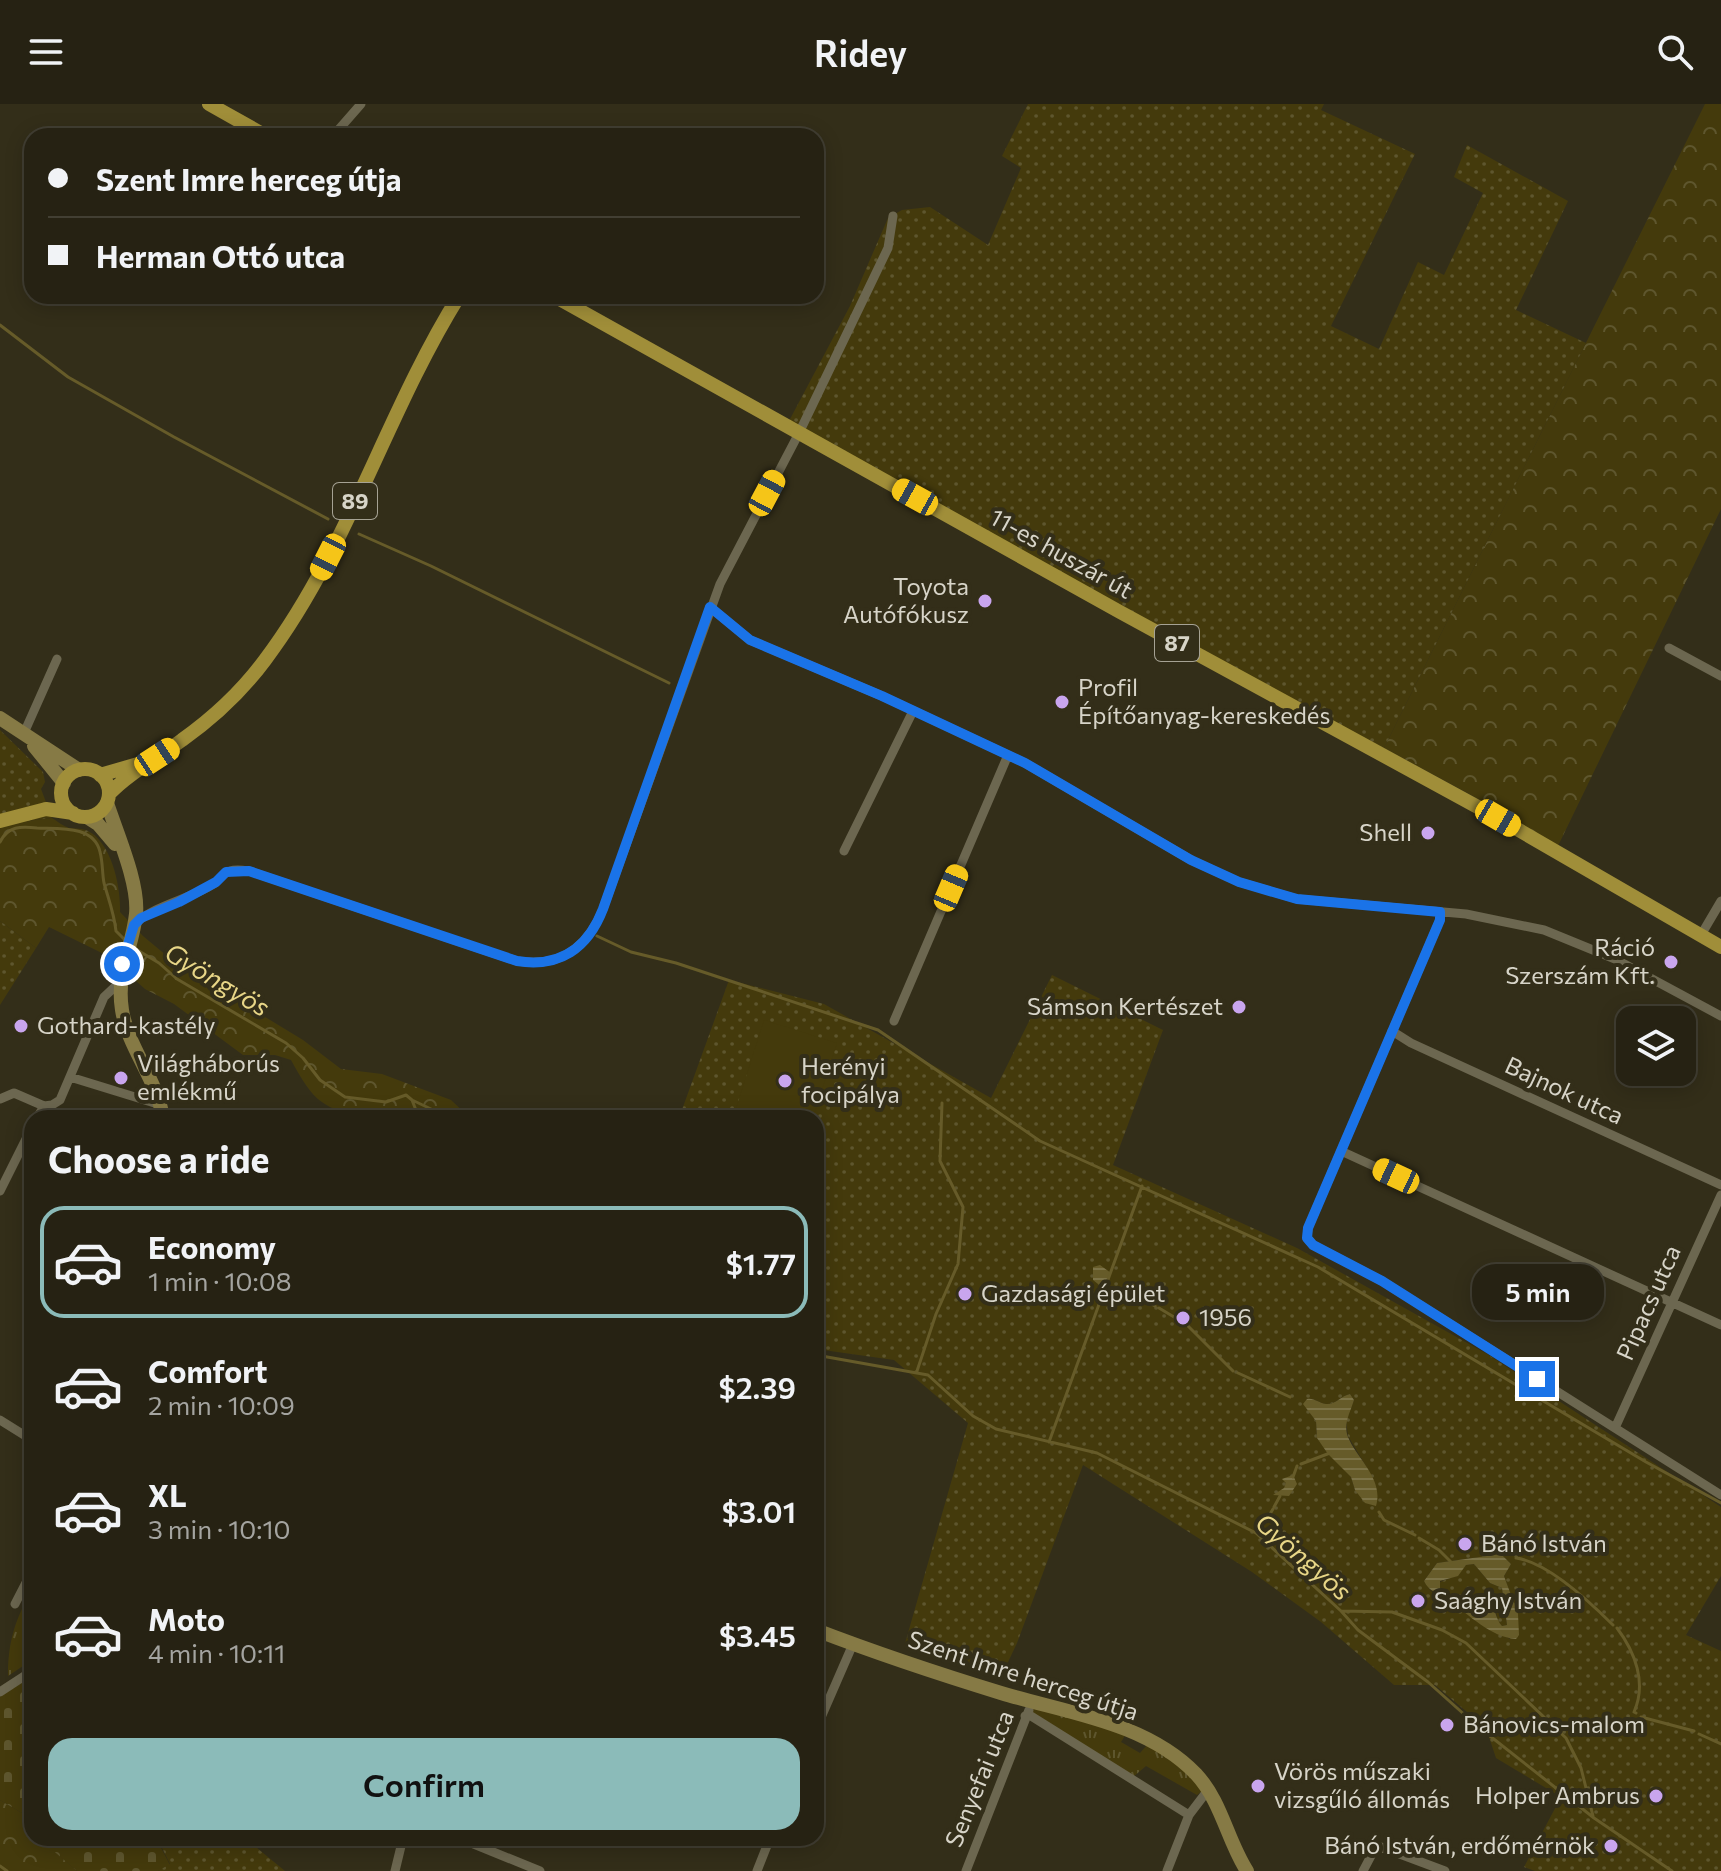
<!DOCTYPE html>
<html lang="en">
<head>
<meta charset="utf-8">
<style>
  body { margin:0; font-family:Commissioner,sans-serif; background:#2e2a1c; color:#f1f3f6; height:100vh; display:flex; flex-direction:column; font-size:30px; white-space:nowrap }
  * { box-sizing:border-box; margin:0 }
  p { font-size:26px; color:#a4a4a0 }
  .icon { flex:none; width:44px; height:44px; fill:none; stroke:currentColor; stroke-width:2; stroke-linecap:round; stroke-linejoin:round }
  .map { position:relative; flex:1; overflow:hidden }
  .sheet { position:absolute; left:24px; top:1006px; width:800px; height:736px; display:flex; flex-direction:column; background:#262213; border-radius:24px; box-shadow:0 4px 20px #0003,0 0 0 2px #423f33 }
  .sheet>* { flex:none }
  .hud { position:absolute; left:24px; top:24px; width:800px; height:176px; border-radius:24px; box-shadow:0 4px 20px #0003,0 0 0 2px #423f33; display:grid; align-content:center; height:176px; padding:0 24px; background:#262213 }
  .tools { position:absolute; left:1616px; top:902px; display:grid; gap:16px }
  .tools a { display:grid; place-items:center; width:80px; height:80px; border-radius:16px; background:#262213; box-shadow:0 4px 20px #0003,0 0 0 2px #423f33; font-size:40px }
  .end { position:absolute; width:36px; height:36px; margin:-18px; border:10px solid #1a73e8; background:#fff; box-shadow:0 0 0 4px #fff }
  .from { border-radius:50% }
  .bubble { position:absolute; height:56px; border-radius:24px; background:#262213; box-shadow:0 4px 20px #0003,0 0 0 2px #423f33; font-size:26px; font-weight:600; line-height:56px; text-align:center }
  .car { position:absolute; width:24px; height:48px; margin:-24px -12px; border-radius:10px; box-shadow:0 0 6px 2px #0007; background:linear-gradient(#f5c518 24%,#345 0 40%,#f5c518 0 76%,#345 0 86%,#f5c518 0) }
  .hud b { display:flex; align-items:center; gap:28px; height:76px; font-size:30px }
  .hud b+b { border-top:2px solid #423f33 }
  .hud i { width:20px; height:20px; background:#f1f3f6 }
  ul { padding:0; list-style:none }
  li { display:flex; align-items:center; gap:24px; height:112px; margin:0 16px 12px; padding:0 8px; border:4px solid transparent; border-radius:24px }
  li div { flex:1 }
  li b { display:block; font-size:30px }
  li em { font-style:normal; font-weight:600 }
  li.current { border-color:#8bbbb9 }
  li>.icon { width:72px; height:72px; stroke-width:1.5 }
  h2 { padding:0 24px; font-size:36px; line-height:96px }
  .button { display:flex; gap:16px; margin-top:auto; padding:16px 24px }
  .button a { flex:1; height:92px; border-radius:24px; background:#8bbbb9; color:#111; font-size:32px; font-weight:600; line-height:92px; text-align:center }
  header { display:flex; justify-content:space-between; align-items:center; height:104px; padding:0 24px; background:#262213; font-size:36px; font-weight:600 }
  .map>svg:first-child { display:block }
</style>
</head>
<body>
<header><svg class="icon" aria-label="menu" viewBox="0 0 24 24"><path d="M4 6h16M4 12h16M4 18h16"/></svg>Ridey<svg class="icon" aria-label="search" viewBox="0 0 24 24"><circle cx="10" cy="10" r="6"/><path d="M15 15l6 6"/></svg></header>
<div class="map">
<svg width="1721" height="1767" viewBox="0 0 1721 1767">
  <defs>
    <pattern id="grass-tufts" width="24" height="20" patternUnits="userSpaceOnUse" patternTransform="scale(2)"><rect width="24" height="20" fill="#443a0c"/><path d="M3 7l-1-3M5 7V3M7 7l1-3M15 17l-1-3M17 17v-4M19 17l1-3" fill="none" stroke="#5e562e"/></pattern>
    <pattern id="forest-crowns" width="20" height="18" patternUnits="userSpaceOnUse" patternTransform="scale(2)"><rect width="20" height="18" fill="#443a0c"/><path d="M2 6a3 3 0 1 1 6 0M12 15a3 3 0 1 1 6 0" fill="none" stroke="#5e562e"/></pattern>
    <pattern id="cemetery-stones" width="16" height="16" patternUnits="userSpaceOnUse" patternTransform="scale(2)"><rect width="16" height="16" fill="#443a0c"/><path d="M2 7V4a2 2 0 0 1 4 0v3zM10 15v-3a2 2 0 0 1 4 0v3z" fill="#5e562e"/></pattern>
    <pattern id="garden-dots" width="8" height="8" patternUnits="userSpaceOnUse" patternTransform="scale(2)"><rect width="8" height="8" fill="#443a0c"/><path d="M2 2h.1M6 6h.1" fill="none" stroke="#5e562e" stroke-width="1.8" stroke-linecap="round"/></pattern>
    <pattern id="water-rules" width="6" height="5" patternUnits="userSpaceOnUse" patternTransform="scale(2)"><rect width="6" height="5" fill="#665b29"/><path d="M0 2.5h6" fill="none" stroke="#7b7247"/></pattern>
  </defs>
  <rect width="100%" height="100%" fill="#332e19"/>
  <!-- grass -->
  <path fill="url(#grass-tufts)" d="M32,1486V1556L8,1572C8,1538 15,1515 32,1486Z
    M1034,1602L1126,1630L1121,1638L1140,1649L1148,1640L1179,1660L1202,1687L1197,1691L1146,1662L1133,1673L1031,1612Z"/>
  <!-- forest -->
  <path fill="url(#forest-crowns)" d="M1705,0H1721V405L1557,744L1473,692L1384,644Z
    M52,714C57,717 63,722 69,724C75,725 82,724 88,727C112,739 121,784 120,808L143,832L173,857L303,936L341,965L382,970L451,996L470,1014H400L398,1011C385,1008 374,1013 361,1011C319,1006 310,990 291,956L275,951H243L174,900L145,885L108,852L49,823L36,844L0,817V724L18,718Z
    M0,1696L32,1715V1734H47L50,1743L77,1767H0Z"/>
  <!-- cemetery -->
  <path fill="url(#cemetery-stones)" d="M32,1574V1715L0,1696V1593L4,1587Z
    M47,1734H156L170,1761L158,1767H77L49,1743Z"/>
  <!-- garden -->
  <path fill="url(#garden-dots)" fill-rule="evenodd" d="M1028,0H1324L1321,6L1415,50L1331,222L1379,245L1418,158L1444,171L1483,89L1454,73L1467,41L1568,97L1516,206L1586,239L1384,644L1214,556L789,317L850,202L888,114L902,106L930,103L988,141L1021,64L1002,52Z
    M0,626L43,668L45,678L41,685L52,714L18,718L0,724Z
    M0,817L36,844L0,901Z
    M1052,871L1163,926L1113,1061L1297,1144L1487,1250L1721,1403V1472L1686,1531L1721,1547V1767H1535L1524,1763L1561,1693L1496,1654L1486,1624L1435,1581H1394L1321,1518L1252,1468L1083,1361L1017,1539L1001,1573L904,1543L968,1319L894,1256L816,1245V1014H679L729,876L824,900L991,994ZM1350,1290L1354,1296L1346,1316L1348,1332L1367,1364L1355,1386L1351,1373L1317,1334L1316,1317L1304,1300L1307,1295C1315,1294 1318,1299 1326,1300C1335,1301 1341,1292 1350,1290ZM1501,1450L1511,1460L1504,1472L1512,1494L1510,1535L1431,1487L1424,1477L1437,1459Z
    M1474,1460L1490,1479L1502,1484L1507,1521L1502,1522L1498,1518L1495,1503C1489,1500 1483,1496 1477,1494C1463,1490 1450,1497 1440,1484V1478L1458,1471L1466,1461Z
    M157,1734H245L285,1767H158L170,1760Z"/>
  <!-- pitch -->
  <path fill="#443a0c" d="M764,916L837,939L813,1014H733Z"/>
  <!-- water -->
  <path fill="url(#water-rules)" fill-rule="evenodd" d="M1100,1161L1111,1169L1107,1181L1098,1180L1093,1176V1163Z
    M1350,1290L1354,1296C1350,1309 1343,1320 1348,1333C1357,1355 1384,1375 1376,1402L1365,1399L1355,1386L1351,1373L1328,1350L1317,1334L1316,1317L1303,1300L1307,1295C1315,1294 1318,1299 1326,1300C1335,1301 1341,1292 1350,1290Z
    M1293,1371L1297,1380L1289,1392L1273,1391L1284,1384L1286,1379L1282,1375Z
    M1501,1450L1511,1460L1504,1472L1518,1510L1519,1531L1516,1535C1490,1533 1470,1511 1449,1497C1439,1490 1429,1488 1424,1477L1437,1459ZM1474,1460L1490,1479L1502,1484L1507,1521L1502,1522C1495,1515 1496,1504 1489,1496C1472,1490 1452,1499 1440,1484V1477L1458,1472L1466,1461Z"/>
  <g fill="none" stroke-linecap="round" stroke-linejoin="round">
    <!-- stream -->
    <path stroke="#665b29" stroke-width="3" d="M0,221L68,273L174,333L328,415
      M359,430L431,462L669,579
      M0,738C8,722 21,722 37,724C59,725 94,721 100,748C103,759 102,769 104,779C109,797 114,809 116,827L125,836
      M597,832L631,848L676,859L878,926L1040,1037L1318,1163L1646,1358L1721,1399
      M134,844L159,859L177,875L286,939L303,954L320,976L345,993L386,998L406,991L412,996L419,1014
      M412,996L450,1014
      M1143,1195L1155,1202
      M1159,1204L1184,1219
      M1188,1222L1233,1267
      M816,1251L928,1271L973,1312L996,1325L1097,1349L1256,1429L1341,1507L1358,1526L1428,1578L1476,1621L1594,1714L1672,1767
      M917,1267L936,1210L958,1160L963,1103L940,1057L942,999
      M1238,1269L1290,1293
      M1049,1338L1142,1082
      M1301,1360L1330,1349
      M1293,1373L1297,1362
      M1274,1403L1280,1392
      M1379,1408L1384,1416L1415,1431
      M1270,1410L1273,1405
      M1256,1429L1268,1413
      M1419,1434L1439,1446L1451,1458
      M1516,1454C1547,1458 1591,1499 1613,1521
      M1341,1507L1392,1508L1442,1526L1466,1539L1566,1634L1581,1664L1593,1712
      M1617,1524C1635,1548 1647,1579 1634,1608L1636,1609
      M1641,1613L1694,1627
      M1699,1630L1721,1640
      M0,1762L7,1767"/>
    <!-- street -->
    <path stroke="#6c6750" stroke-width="9" d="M333,32L361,0
      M710,503L750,536L882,592L1025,659L1191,756L1239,778L1297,795L1466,810L1544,826L1615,855L1721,912
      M1669,544L1721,572
      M24,629L57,555
      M844,747L913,607
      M1440,808V816L1308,1124L1307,1134L1313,1141L1382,1177L1721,1391
      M136,819C157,800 191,795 215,779C220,775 223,769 230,767C236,765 242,766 249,767L517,857C560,864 587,844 603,805L720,480L799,329L888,144L893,112
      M1701,831L1721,797
      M894,917L1008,651
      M1392,927L1411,939L1721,1081
      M70,973L161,1001
      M0,995L14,989L44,1002
      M44,1002L52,1001L60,996L104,893L120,878
      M37,1014L44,1002
      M1341,1047L1721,1221
      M0,1087L32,1023
      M0,1316L32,1336
      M1615,1324L1721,1091
      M15,1500L32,1467
      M0,1588L32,1567
      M1025,1612H1031L1189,1711
      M816,1625L853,1540
      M459,1734L540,1767
      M395,1767L403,1734
      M757,1767L770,1734
      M966,1767L1029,1606
      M1167,1767L1189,1711L1208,1686
      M1363,1767L1372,1750L1381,1743L1445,1767"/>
    <!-- secondary -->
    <path stroke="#867a45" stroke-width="14" d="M0,614L79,666
      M34,642L64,679
      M107,699C117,730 139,779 136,810C132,846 116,868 122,906C128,944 157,975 163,1014
      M87,713L98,720L115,740
      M816,1526C876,1549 939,1570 1001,1589C1067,1609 1146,1618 1196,1670C1222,1698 1227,1736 1247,1767"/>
    <!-- primary -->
    <path stroke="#a08e39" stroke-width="14" d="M209,0L266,32
      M554,192L1120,508L1498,714L1721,843
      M61 689a24 24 0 1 1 48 0a24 24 0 1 1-48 0Z
      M100,671L138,660
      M109,690C130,668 158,654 182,636C213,614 242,587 265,556C348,446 386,309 459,192
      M0,717L46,705L73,709"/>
  </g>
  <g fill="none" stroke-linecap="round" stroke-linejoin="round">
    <!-- route -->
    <path stroke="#1a73e8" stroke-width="10" d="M122,860L134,821L141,814L179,798L216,778L226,768L249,767L517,857C560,864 588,844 603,805L710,503L750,536L882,592L1025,659L1191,756L1239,778L1297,795L1440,808V816L1308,1124L1307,1134L1313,1141L1382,1177L1537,1275"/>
  </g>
  <!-- markers -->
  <g fill="#c9a5ee" stroke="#332e19" stroke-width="3">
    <circle cx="985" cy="497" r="8"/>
    <circle cx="1062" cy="598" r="8"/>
    <circle cx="1428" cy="729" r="8"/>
    <circle cx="1671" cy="858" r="8"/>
    <circle cx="1239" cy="903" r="8"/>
    <circle cx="21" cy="922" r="8"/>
    <circle cx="121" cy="974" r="8"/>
    <circle cx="785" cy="977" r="8"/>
    <circle cx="965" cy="1190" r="8"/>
    <circle cx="1183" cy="1214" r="8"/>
    <circle cx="1465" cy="1440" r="8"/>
    <circle cx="1418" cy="1497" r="8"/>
    <circle cx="1447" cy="1621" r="8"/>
    <circle cx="1258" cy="1682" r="8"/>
    <circle cx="1656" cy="1692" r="8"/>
    <circle cx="1611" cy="1742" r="8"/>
  </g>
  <g text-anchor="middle" stroke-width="8" stroke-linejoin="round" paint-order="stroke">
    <!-- shield labels -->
    <g fill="#332e19" stroke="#a6a294" stroke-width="2">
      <rect x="333" y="379" width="44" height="36" rx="6"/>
      <rect x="1155" y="521" width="44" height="36" rx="6"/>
    </g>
    <g font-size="22" font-weight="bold" fill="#d7d4c8">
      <text x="355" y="405">89</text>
      <text x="1177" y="547">87</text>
    </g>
    <!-- street labels -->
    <g font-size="24" fill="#d7d4c8" stroke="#332e19">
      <text transform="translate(1061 450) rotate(29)" y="8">11-es huszár út</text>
      <text transform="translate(1564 987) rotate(25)" y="8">Bajnok utca</text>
      <text transform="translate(1649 1199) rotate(-66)" y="8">Pipacs utca</text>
      <text transform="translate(1023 1572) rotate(18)" y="8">Szent Imre herceg útja</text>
      <text transform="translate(980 1675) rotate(-68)" y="8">Senyefai utca</text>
    </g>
    <!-- poi labels -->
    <g font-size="24" fill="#d7d4c8" stroke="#332e19" text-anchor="start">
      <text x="969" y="491" text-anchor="end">Toyota<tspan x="969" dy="28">Autófókusz</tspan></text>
      <text x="1078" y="592">Profil<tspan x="1078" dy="28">Építőanyag-kereskedés</tspan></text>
      <text x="1412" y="737" text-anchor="end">Shell</text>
      <text x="1655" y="852" text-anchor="end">Ráció<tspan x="1655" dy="28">Szerszám Kft.</tspan></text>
      <text x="1223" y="911" text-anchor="end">Sámson Kertészet</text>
      <text x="37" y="930">Gothard-kastély</text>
      <text x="137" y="968">Világháborús<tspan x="137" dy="28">emlékmű</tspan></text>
      <text x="801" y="971">Herényi<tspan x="801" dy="28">focipálya</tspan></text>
      <text x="981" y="1198">Gazdasági épület</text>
      <text x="1199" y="1222">1956</text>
      <text x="1481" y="1448">Bánó lstván</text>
      <text x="1434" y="1505">Saághy István</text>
      <text x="1463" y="1629">Bánovics-malom</text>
      <text x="1274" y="1676">Vörös műszaki<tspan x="1274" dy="28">vizsgűló állomás</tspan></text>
      <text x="1640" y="1700" text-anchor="end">Holper Ambrus</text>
      <text x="1595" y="1750" text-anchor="end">Bánó István, erdőmérnök</text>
    </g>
    <!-- water labels -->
    <g font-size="26" font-style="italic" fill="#e8d687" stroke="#332e19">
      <text transform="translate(217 876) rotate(31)" y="9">Gyöngyös</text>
      <text transform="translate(1303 1453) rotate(41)" y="9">Gyöngyös</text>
    </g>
  </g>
</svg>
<div class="tools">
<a><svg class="icon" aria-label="layers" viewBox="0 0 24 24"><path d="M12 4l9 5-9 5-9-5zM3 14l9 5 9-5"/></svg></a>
</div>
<i class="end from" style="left:122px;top:860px"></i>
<i class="end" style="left:1537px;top:1275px"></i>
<div class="bubble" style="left:1472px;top:1160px;width:132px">5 min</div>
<i class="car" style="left:767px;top:389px;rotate:28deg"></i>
<i class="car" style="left:915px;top:393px;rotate:299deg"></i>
<i class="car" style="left:328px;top:453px;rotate:207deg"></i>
<i class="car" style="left:157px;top:653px;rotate:57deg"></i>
<i class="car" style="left:1498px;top:714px;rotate:120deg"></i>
<i class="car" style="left:951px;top:784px;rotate:23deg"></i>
<i class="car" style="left:1396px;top:1072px;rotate:295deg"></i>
<div class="hud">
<b><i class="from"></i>Szent Imre herceg útja</b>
<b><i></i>Herman Ottó utca</b>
</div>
<section class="sheet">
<h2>Choose a ride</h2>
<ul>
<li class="current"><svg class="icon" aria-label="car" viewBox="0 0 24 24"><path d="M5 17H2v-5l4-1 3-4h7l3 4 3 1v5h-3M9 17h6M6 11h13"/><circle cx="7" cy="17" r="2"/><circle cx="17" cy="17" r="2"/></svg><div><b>Economy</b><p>1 min · 10:08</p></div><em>$1.77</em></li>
<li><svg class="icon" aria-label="car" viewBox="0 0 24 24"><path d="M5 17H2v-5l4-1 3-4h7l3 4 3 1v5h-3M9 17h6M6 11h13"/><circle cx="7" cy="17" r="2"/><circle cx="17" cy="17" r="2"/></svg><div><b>Comfort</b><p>2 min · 10:09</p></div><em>$2.39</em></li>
<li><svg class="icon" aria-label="car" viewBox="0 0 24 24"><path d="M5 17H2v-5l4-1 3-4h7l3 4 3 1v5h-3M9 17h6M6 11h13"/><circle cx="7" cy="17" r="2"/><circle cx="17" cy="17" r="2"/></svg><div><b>XL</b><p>3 min · 10:10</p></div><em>$3.01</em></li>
<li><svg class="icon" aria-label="car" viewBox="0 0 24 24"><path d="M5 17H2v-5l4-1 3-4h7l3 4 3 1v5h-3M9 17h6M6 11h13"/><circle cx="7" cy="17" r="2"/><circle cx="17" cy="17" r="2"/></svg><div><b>Moto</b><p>4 min · 10:11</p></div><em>$3.45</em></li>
</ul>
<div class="button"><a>Confirm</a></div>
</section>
</div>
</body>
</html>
